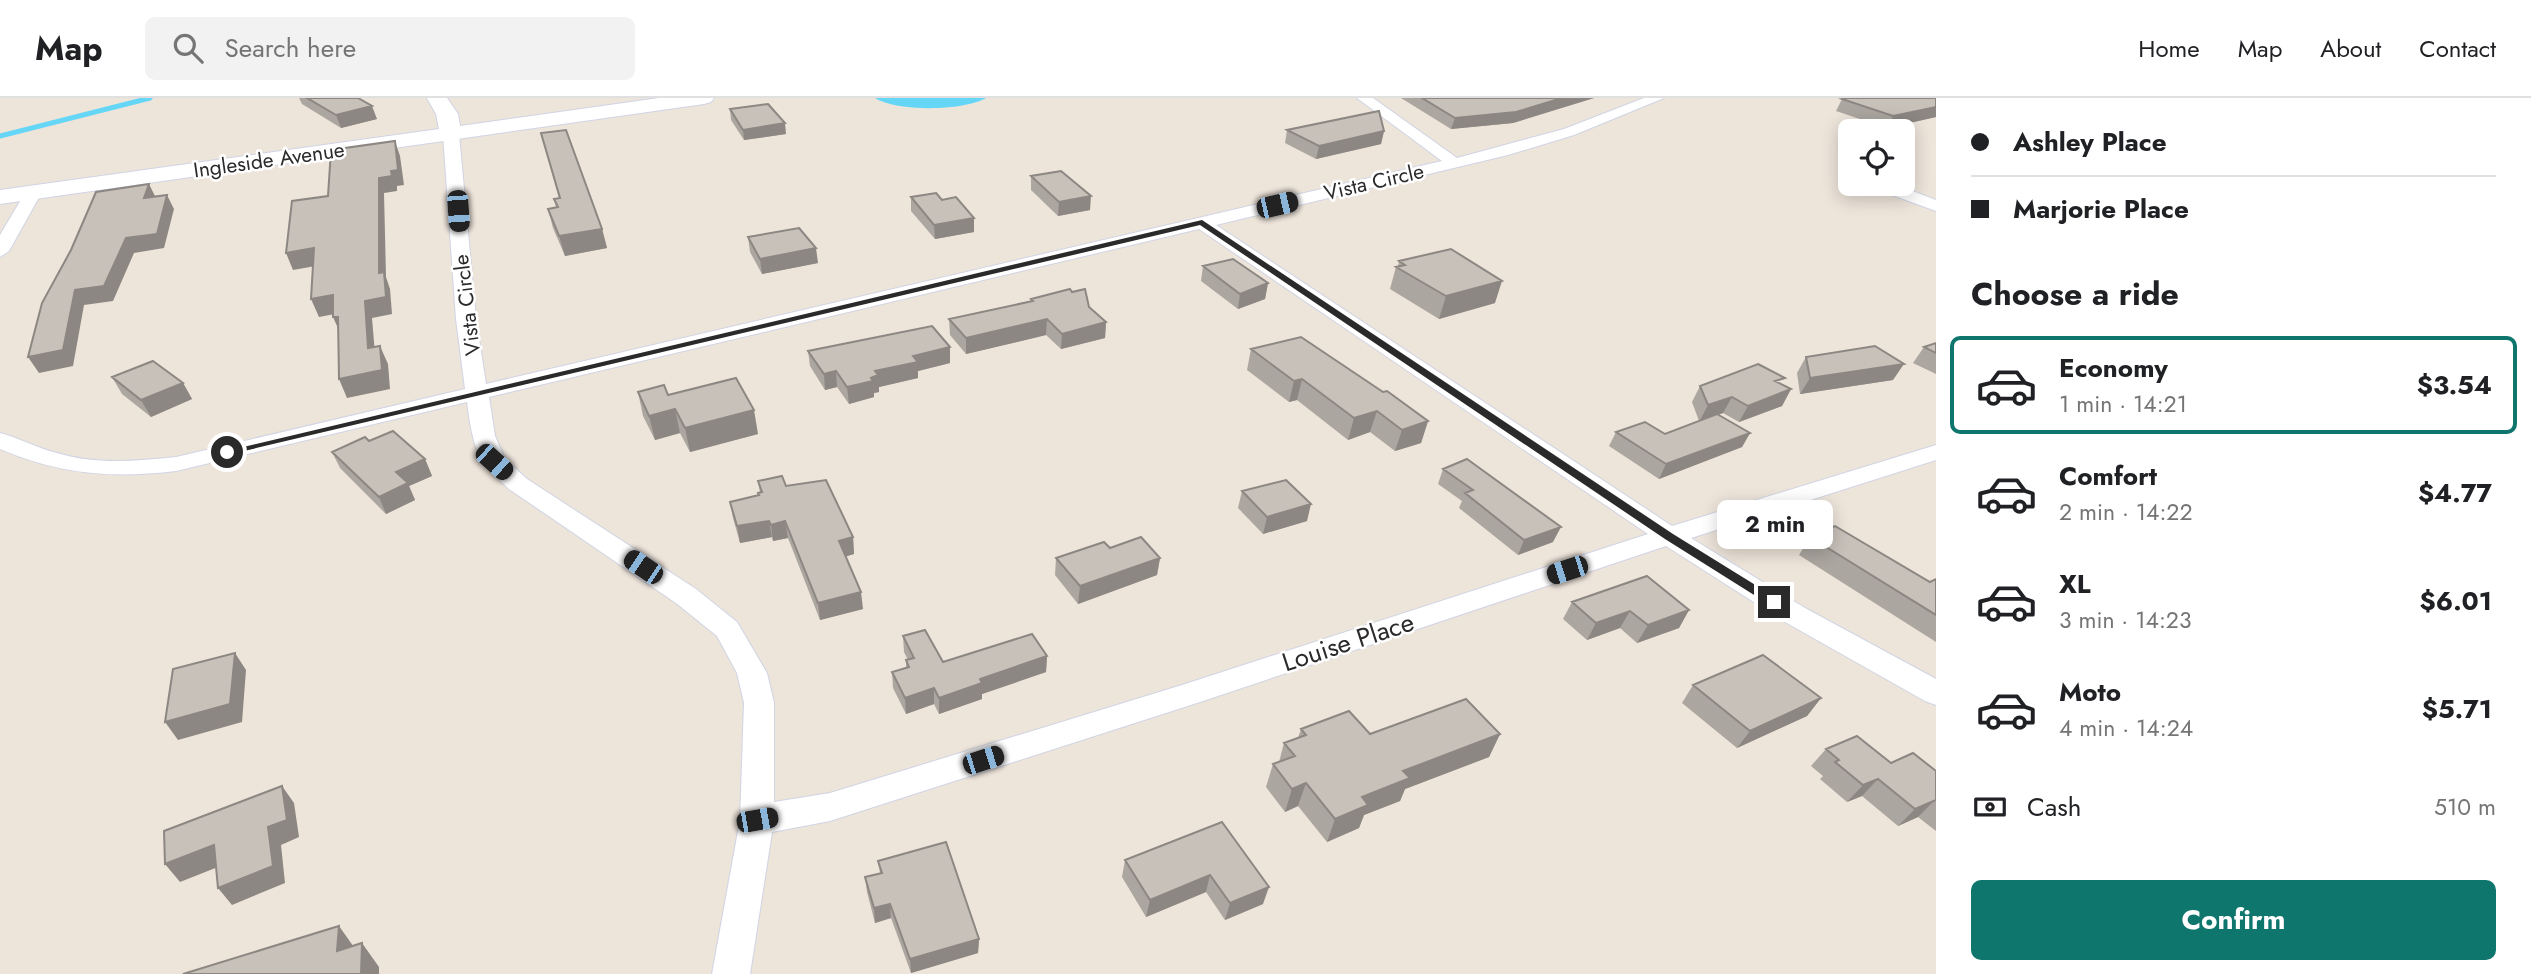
<!DOCTYPE html>
<html lang="en">
<head>
<meta charset="utf-8">
<style>
  body { margin:0; font-family:Jost,sans-serif; background:#f2f2f2; color:#202124; height:100vh; display:flex; flex-direction:column; font-size:26px; white-space:nowrap }
  * { box-sizing:border-box; margin:0 }
  p { font-size:23px; color:#757577 }
  .icon { flex:none; width:38px; height:38px; fill:none; stroke:currentColor; stroke-width:2; stroke-linecap:round; stroke-linejoin:round }
  .map { position:relative; flex:1; overflow:hidden }
  .sheet { display:flex; flex-direction:column; background:#fff; width:595px }
  .sheet>* { flex:none }
  .hud { display:grid; align-content:center; height:154px; padding:0 35px; background:#fff }
  .controls { position:absolute; left:1838px; top:21px; display:grid; gap:14px }
  .controls a { display:grid; place-items:center; width:77px; height:77px; border-radius:10px; background:#fff; box-shadow:0 4px 18px #0003; font-size:35px }
  .end { position:absolute; width:32px; height:32px; margin:-16px; border:9px solid #2a2a2a; background:#fff; box-shadow:0 0 0 4px #fff }
  .from { border-radius:50% }
  .bubble { position:absolute; height:49px; border-radius:10px; background:#fff; box-shadow:0 4px 18px #0003; font-size:23px; font-weight:700; line-height:49px; text-align:center }
  .car { position:absolute; width:21px; height:42px; margin:-21px -10px; border-radius:9px; box-shadow:0 0 5px 2px #0007; background:linear-gradient(#222 24%,#8ab4d8 0 40%,#222 0 76%,#8ab4d8 0 86%,#222 0) }
  .hud b { display:flex; align-items:center; gap:24px; height:66px; font-size:26px }
  .hud b+b { border-top:2px solid #e0e0e0 }
  .hud i { width:18px; height:18px; background:#202124 }
  ul { padding:0; list-style:none }
  li { display:flex; align-items:center; gap:21px; height:98px; margin:0 14px 10px; padding:0 21px; border:4px solid transparent; border-radius:10px }
  li div { flex:1 }
  li b { display:block; font-size:26px }
  li em { font-style:normal; font-weight:700 }
  li.current { border-color:#0f766e }
  li>.icon { width:63px; height:63px; stroke-width:1.5 }
  h2 { padding:0 35px; font-size:32px; line-height:84px }
  .pay { display:flex; align-items:center; gap:18px; height:77px; padding:0 35px; font-size:26px }
  .pay p { margin-inline-start:auto }
  .button { display:flex; gap:14px; margin-top:auto; padding:14px 35px }
  .button a { flex:1; height:80px; border-radius:10px; background:#0f766e; color:#fff; font-size:28px; font-weight:700; line-height:80px; text-align:center }
  header { display:flex; align-items:center; gap:42px; box-sizing:border-box; height:98px; padding:0 35px; background:#fff; border-bottom:2px solid #e0e0e0 }
  header strong { font-size:33px }
  nav { display:flex; gap:38px; margin-inline-start:auto; font-size:24px }
  .search { width:490px; height:63px; background:#f2f2f2; display:flex; align-items:center; gap:18px; box-sizing:border-box; padding:0 24px; border-radius:10px; color:#757577; font-size:26px }
  main { display:flex; flex:1; min-height:0 }
  .map>svg:first-child { display:block }
</style>
</head>
<body>
<header>
<strong>Map</strong>
<div class="search"><svg class="icon" aria-label="search" viewBox="0 0 24 24"><circle cx="10" cy="10" r="6"/><path d="M15 15l6 6"/></svg>Search here</div>
<nav><a>Home</a><a>Map</a><a>About</a><a>Contact</a></nav>
</header>
<main>
<div class="map">
<svg width="1936" height="876" viewBox="0 0 1936 876">
  <rect width="100%" height="100%" fill="#ede4da"/>
  <!-- water -->
  <path fill="#66d6f7" d="M875,0H986C964,13 897,14 875,0Z"/>
  <g fill="none" stroke-linecap="round" stroke-linejoin="round">
    <!-- stream -->
    <path stroke="#66d6f7" stroke-width="5" d="M0,38L150,0"/>
    <defs>
      <path id="street" d="M1357,0H1373L1457,60L1564,31L1644,0H1664L1574,37L1508,57L1216,127L1672,428L1936,347V362L1691,440L1805,510L1936,581V607L1925,603L1785,524L1666,448L1197,605L830,723L772,734L750,876H712L740,722L744,605L737,575L717,538L676,505L509,391C476,361 473,349 467,304L176,373C113,381 58,376 0,351V335C19,340 37,350 57,355C96,367 136,363 176,359L465,291L456,221L443,36L446,33H456L459,36L476,221L486,286L1442,63ZM1199,131L1648,436L1182,587L830,695L774,704V605L767,575L737,524L696,491L527,381L505,361L495,338L489,299Z
        M1881,86H1894L1936,102V113L1881,93L1879,89Z
        M34,89L42,94L9,153L0,159V137L28,90Z"/>
      <path id="secondary" d="M427,0H447L458,16L460,28L659,0H714L711,4L704,6L0,106V92L439,31L436,16Z"/>
    </defs>
    <!-- street casing -->
    <use href="#street" stroke="#d0d4e4" stroke-width="2"/>
    <!-- secondary casing -->
    <use href="#secondary" stroke="#d0d4e4" stroke-width="2"/>
    <!-- street -->
    <use href="#street" fill="#fff" fill-rule="evenodd"/>
    <!-- secondary -->
    <use href="#secondary" fill="#fff" fill-rule="evenodd"/>
  </g>
  <!-- wall -->
  <path fill="#aca6a0" d="M299,0H358L377,21L341,30L302,6Z
    M1401,0H1594L1513,25L1451,31Z
    M1936,0V19L1887,30L1836,13L1842,1Z
    M730,11L786,36L744,42L731,22Z
    M1287,32L1384,33L1381,46L1316,61L1285,45Z
    M541,35L602,131L607,150L565,158L553,130L548,111L556,109L554,101L559,100Z
    M1031,78L1090,112L1058,118L1031,92Z
    M911,99L974,134L935,141L911,113Z
    M748,139L818,165L762,176L750,154Z
    M1399,163L1495,205L1439,221L1390,191L1396,169H1398Z
    M1203,168L1268,185L1265,201L1238,211L1201,183Z
    M1031,201L1089,209L1106,224L1105,240L1061,251L1046,237L966,256L950,237L949,221L1030,203Z
    M1936,245V276L1913,265L1924,249Z
    M1251,251L1383,294L1428,323L1421,345L1395,353L1370,334L1348,342L1297,302L1289,304L1247,272Z
    M808,253L950,265L918,273V280L879,289V294L874,295V299L849,306L837,289L825,292L810,268Z
    M1806,259L1893,282L1800,296L1797,275Z
    M112,279L183,285L192,301L151,319L122,296Z
    M1781,286L1791,291L1782,308L1739,324L1723,315L1718,317L1750,335L1742,349L1659,381L1609,348L1616,334L1665,336L1699,323L1692,304L1700,288Z
    M638,294L668,297L758,336L690,354L680,335L655,342L643,318Z
    M332,354L425,361L432,378L409,388L415,402L386,416L340,370Z
    M1443,371L1553,444L1518,457L1459,410L1462,403L1438,386Z
    M758,383L786,388L853,439L854,456L846,458L863,511L820,522L788,440L773,443L772,439L740,445L733,420L730,404L758,398L760,395Z
    M1242,393L1307,423L1263,436L1238,410Z
    M1810,439L1930,484L1936,481V544L1799,457Z
    M1110,450L1160,460L1157,477L1078,506L1055,477L1056,460Z
    M1572,504L1689,512L1679,530L1637,545L1620,530L1587,542L1563,521Z
    M903,538L943,564L1047,558L1046,574L982,596V601L939,616L934,606L906,616L893,590L892,574L906,570V562H908L904,554Z
    M1693,587L1821,600L1807,618L1737,650L1682,605Z
    M1301,631L1370,636H1500L1489,659L1405,691L1400,703L1364,717L1359,730L1327,744L1298,708L1285,714L1266,689L1273,666L1279,664L1284,645L1298,640Z
    M1826,651L1891,665L1936,673V733L1918,719L1898,728L1862,698L1847,704L1820,681L1823,678L1811,668Z
    M1222,724L1263,806L1225,822L1206,794L1146,819L1122,779L1125,762Z
    M878,763L979,841L978,855L911,875L891,820L875,825L867,794L865,779L880,775Z"/>
  <!-- shaded-wall -->
  <path fill="#8c8782" d="M1562,0H1594L1513,25L1451,31L1455,20Z
    M372,8L377,21L341,30L336,17Z
    M1936,9V19L1887,30L1893,18Z
    M785,25L786,36L744,42L743,32Z
    M1384,33L1381,46L1316,61L1319,48Z
    M395,43L400,58L404,87L397,88V93L384,95L386,179L390,191L392,216L372,220L376,268L368,250L365,203L379,175V80L391,73Z
    M149,86L156,100H144Z
    M167,97L174,111L164,150L134,155L113,203L84,207L73,268L39,275L28,259L75,192Z
    M1091,98L1090,112L1058,118L1059,104Z
    M974,120V134L935,141L934,127Z
    M602,131L607,150L565,158L559,138Z
    M314,150L321,167L293,172L286,155Z
    M816,150L818,165L762,176L760,161Z
    M1502,183L1495,205L1439,221L1446,198Z
    M1268,185L1265,201L1238,211L1240,196Z
    M333,197L340,215L319,219L311,201Z
    M333,219H338L341,237Z
    M1047,221L1046,237L966,256V240Z
    M1106,224L1105,240L1061,251L1062,236Z
    M380,248L388,266L390,291L347,300L339,281Z
    M950,249V265L918,273V280L879,289V294L874,295V299L849,306L847,289L871,280L875,273L913,258Z
    M1904,266L1893,282L1800,296L1810,280Z
    M836,273L837,289L825,292L824,276Z
    M1302,281L1297,302L1289,304L1294,283Z
    M183,285L192,301L151,319L141,302Z
    M1791,291L1782,308L1739,324L1748,308Z
    M1732,299L1723,315L1699,324L1708,307Z
    M675,311L680,335L655,342L649,318Z
    M754,312L758,336L690,354L685,330Z
    M1377,313L1370,334L1348,342L1354,320Z
    M1428,323L1421,345L1395,353L1402,332Z
    M1750,335L1742,349L1659,381L1666,366Z
    M425,361L432,378L409,388L415,402L386,416L379,399L396,374Z
    M1311,406L1307,423L1263,436L1267,419Z
    M769,423L772,439L740,445L737,428Z
    M785,423L788,440L773,443L771,427Z
    M1561,429L1553,444L1518,457L1524,442Z
    M853,439L854,456L841,460L839,443Z
    M1160,460L1157,477L1078,506L1080,488Z
    M861,494L863,511L820,522L818,505Z
    M1689,512L1679,530L1637,545L1648,527Z
    M1630,513L1620,530L1587,542L1596,525Z
    M235,555L246,572L242,624L178,642L165,624Z
    M1047,558L1046,574L982,596V601L939,616V600L980,581Z
    M934,590V606L906,616L905,600Z
    M1821,600L1807,618L1737,650L1750,633Z
    M1500,636L1489,659L1405,691L1400,703L1364,717L1359,730L1327,744L1335,721L1362,699L1403,673Z
    M1878,681L1862,698L1847,704L1863,687Z
    M1306,685L1298,708L1285,714L1292,691Z
    M282,688L294,705L299,739L281,747L285,785L232,807L218,790L268,729Z
    M1935,702L1918,719L1898,728L1915,711Z
    M214,747L228,765L180,784L165,766Z
    M1210,777L1206,794L1146,819L1150,802Z
    M1269,789L1263,806L1225,822L1230,805Z
    M890,806L891,820L875,825L874,810Z
    M339,828L356,852L337,853Z
    M979,841L978,855L911,875L910,861Z
    M362,845L379,869V876H361Z"/>
  <!-- building -->
  <path fill="#c8c1ba" stroke="#8c8782" stroke-width="2" d="M307,0H358L372,8L336,17Z
    M1422,0H1562L1516,14L1455,20Z
    M1847,0H1936V9L1893,18L1842,1Z
    M768,6L785,25L743,32L730,11Z
    M1379,13L1384,33L1319,48L1287,32Z
    M566,32L602,131L559,138L548,111L558,109L554,101L560,100L541,35Z
    M395,43L398,72L391,73L392,78L379,80V175L384,174L386,199L365,203L368,250L380,248L382,272L339,281L338,219H333V197L311,201L314,150L286,155L292,103L328,98L331,52Z
    M1061,73L1091,98L1059,104L1031,78Z
    M149,86L144,100L167,97L157,136L126,140L104,188L75,192L63,252L28,259L42,205L71,152L96,94Z
    M936,95L942,102L956,99L974,120L934,127L911,99Z
    M799,130L816,150L760,161L748,139Z
    M1451,151L1502,183L1446,198L1396,169L1405,167L1399,163Z
    M1233,161L1268,185L1240,196L1203,168Z
    M1070,191L1072,194L1085,191L1089,209L1106,224L1062,236L1047,221L966,240L949,221L1033,203L1031,201Z
    M932,228L950,249L913,258L918,264L875,273L878,277L871,280L873,283L847,289L836,273L824,276L808,253Z
    M1301,239L1383,294L1387,293L1428,323L1402,332L1377,313L1354,320L1302,281L1294,283L1251,251Z
    M1936,245V255L1924,249Z
    M1875,248L1904,266L1810,280L1806,259Z
    M153,263L183,285L141,302L112,279Z
    M1758,266L1785,280L1775,283L1791,291L1748,308L1732,299L1708,307L1700,288Z
    M736,280L754,312L685,330L675,311L649,318L638,294L664,287L668,297Z
    M1717,316L1750,335L1666,366L1616,334L1645,324L1665,336Z
    M393,333L425,361L396,374L408,385L379,399L332,354L365,339L369,343Z
    M1467,361L1561,429L1524,442L1465,395L1473,392L1443,371Z
    M782,378L786,388L826,382L853,439L839,443L861,494L818,505L785,423L771,427L769,423L737,428L730,404L759,397L758,395L762,394L758,383Z
    M1286,382L1311,406L1267,419L1242,393Z
    M1835,428L1930,484L1936,481V517L1810,439Z
    M1141,439L1160,460L1080,488L1056,460L1104,444L1110,450Z
    M1647,478L1689,512L1648,527L1630,513L1596,525L1572,504Z
    M925,532L943,564L1032,536L1047,558L980,581L982,585L939,600L934,590L905,600L892,574L909,569L906,562L914,560L903,538Z
    M235,555L230,606L165,624L173,571Z
    M1763,557L1821,600L1750,633L1693,587Z
    M1466,601L1500,636L1403,673L1410,680L1362,699L1368,707L1335,721L1306,685L1292,691L1273,666L1295,658L1284,645L1306,637L1301,631L1349,613L1370,636Z
    M1857,638L1891,665L1913,655L1936,673V702L1915,711L1878,681L1863,687L1835,664L1839,662L1826,651Z
    M282,688L287,722L268,729L273,768L218,790L214,747L165,766L164,733Z
    M1222,724L1269,789L1230,805L1210,777L1150,802L1125,762Z
    M946,744L979,841L910,861L890,806L874,810L865,779L882,775L878,763Z
    M339,828L337,853L362,845L361,876H183Z"/>
  <!-- route -->
  <path fill="#2a2a2a" d="M1202,122L1673,436L1778,501V507H1770L1665,441L1200,127L227,357L222,354Z"/>
  <g text-anchor="middle" stroke-width="5" stroke-linejoin="round" paint-order="stroke">
    <!-- far-street labels -->
    <g font-size="21" fill="#2a2a2a" stroke="#fff">
      <text transform="translate(269 62) rotate(-8)" y="7">Ingleside Avenue</text>
      <text transform="translate(1374 84) rotate(-13)" y="7">Vista Circle</text>
      <text transform="translate(467 207) rotate(-97)" y="7">Vista Circle</text>
    </g>
    <!-- street labels -->
    <g font-size="26" fill="#2a2a2a" stroke="#fff">
      <text transform="translate(1348 544) rotate(-18)" y="9">Louise Place</text>
    </g>
  </g>
</svg>
<div class="controls">
<a><svg class="icon" aria-label="locate" viewBox="0 0 24 24"><circle cx="12" cy="12" r="6"/><path d="M12 2v4M12 18v4M2 12h4M18 12h4"/></svg></a>
</div>
<i class="end from" style="left:227px;top:354px"></i>
<i class="end" style="left:1774px;top:504px"></i>
<div class="bubble" style="left:1717px;top:402px;width:116px">2 min</div>
<i class="car" style="left:1277px;top:107px;rotate:77deg"></i>
<i class="car" style="left:458px;top:113px;rotate:176deg"></i>
<i class="car" style="left:494px;top:364px;rotate:132deg"></i>
<i class="car" style="left:643px;top:469px;rotate:304deg"></i>
<i class="car" style="left:1567px;top:472px;rotate:252deg"></i>
<i class="car" style="left:983px;top:662px;rotate:72deg"></i>
<i class="car" style="left:757px;top:722px;rotate:80deg"></i>
</div>
<section class="sheet">
<div class="hud">
<b><i class="from"></i>Ashley Place</b>
<b><i></i>Marjorie Place</b>
</div>
<h2>Choose a ride</h2>
<ul>
<li class="current"><svg class="icon" aria-label="car" viewBox="0 0 24 24"><path d="M5 17H2v-5l4-1 3-4h7l3 4 3 1v5h-3M9 17h6M6 11h13"/><circle cx="7" cy="17" r="2"/><circle cx="17" cy="17" r="2"/></svg><div><b>Economy</b><p>1 min · 14:21</p></div><em>$3.54</em></li>
<li><svg class="icon" aria-label="car" viewBox="0 0 24 24"><path d="M5 17H2v-5l4-1 3-4h7l3 4 3 1v5h-3M9 17h6M6 11h13"/><circle cx="7" cy="17" r="2"/><circle cx="17" cy="17" r="2"/></svg><div><b>Comfort</b><p>2 min · 14:22</p></div><em>$4.77</em></li>
<li><svg class="icon" aria-label="car" viewBox="0 0 24 24"><path d="M5 17H2v-5l4-1 3-4h7l3 4 3 1v5h-3M9 17h6M6 11h13"/><circle cx="7" cy="17" r="2"/><circle cx="17" cy="17" r="2"/></svg><div><b>XL</b><p>3 min · 14:23</p></div><em>$6.01</em></li>
<li><svg class="icon" aria-label="car" viewBox="0 0 24 24"><path d="M5 17H2v-5l4-1 3-4h7l3 4 3 1v5h-3M9 17h6M6 11h13"/><circle cx="7" cy="17" r="2"/><circle cx="17" cy="17" r="2"/></svg><div><b>Moto</b><p>4 min · 14:24</p></div><em>$5.71</em></li>
</ul>
<div class="pay"><svg class="icon" aria-label="cash" viewBox="0 0 24 24"><path d="M3 7h18v10H3z"/><circle cx="12" cy="12" r="2"/></svg>Cash<p>510 m</p></div>
<div class="button"><a>Confirm</a></div>
</section>
</main>
</body>
</html>
